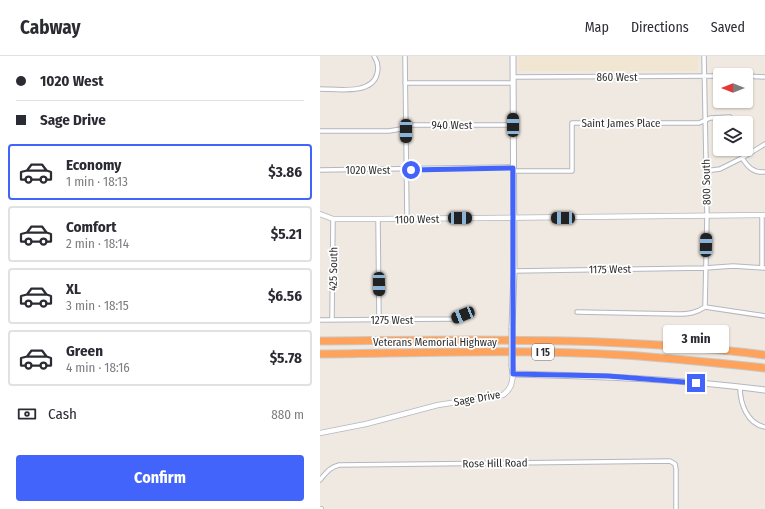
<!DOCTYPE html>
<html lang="en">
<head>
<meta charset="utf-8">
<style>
  body { margin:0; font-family:"Fira Sans Condensed",sans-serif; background:#f2f2f3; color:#2b2b33; height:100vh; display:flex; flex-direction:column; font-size:15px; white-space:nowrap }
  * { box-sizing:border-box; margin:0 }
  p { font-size:13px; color:#7c7c81 }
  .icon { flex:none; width:22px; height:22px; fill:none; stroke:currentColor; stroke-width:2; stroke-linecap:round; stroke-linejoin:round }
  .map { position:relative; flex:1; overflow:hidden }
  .side { display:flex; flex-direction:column; background:#fff; width:320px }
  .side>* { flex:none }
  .guide { display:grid; align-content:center; height:88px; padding:0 16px; background:#fff }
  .needle { width:26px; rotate:270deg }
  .buttons { position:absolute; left:393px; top:12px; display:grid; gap:8px }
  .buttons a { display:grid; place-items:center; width:40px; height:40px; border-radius:4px; background:#fff; box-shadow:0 1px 3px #0004; font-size:20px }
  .end { position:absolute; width:18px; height:18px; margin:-9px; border:5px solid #4264fb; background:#fff; box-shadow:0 0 0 2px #fff }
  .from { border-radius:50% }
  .bubble { position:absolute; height:28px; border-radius:4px; background:#fff; box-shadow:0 1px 3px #0004; font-size:13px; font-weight:700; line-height:28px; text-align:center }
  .car { position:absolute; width:12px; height:24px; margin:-12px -6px; border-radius:5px; box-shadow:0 0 3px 1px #0007; background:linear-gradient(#222 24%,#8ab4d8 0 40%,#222 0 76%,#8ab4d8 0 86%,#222 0) }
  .guide b { display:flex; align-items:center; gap:14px; height:38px; font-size:15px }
  .guide b+b { border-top:1px solid #e1e1e2 }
  .guide i { width:10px; height:10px; background:#2b2b33 }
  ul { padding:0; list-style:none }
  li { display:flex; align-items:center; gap:12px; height:56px; margin:0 8px 6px; padding:0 8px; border:2px solid #e1e1e2; border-radius:4px }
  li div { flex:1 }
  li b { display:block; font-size:15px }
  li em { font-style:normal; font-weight:700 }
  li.active { border-color:#4264fb }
  li>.icon { width:36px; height:36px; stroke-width:1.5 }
  .pay { display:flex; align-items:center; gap:10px; height:44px; padding:0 16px; font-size:15px }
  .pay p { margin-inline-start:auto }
  .primary-button { display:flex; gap:8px; margin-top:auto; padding:8px 16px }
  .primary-button a { flex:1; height:46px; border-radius:4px; background:#4264fb; color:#fff; font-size:16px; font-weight:700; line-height:46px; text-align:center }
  header { display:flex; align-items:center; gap:24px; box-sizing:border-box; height:56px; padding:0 20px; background:#fff; border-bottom:1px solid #e1e1e2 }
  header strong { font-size:19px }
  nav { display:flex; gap:22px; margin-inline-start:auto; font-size:14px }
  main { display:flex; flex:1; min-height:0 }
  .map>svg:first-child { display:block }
</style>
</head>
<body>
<header>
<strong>Cabway</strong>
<nav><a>Map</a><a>Directions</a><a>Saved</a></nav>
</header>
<main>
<section class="side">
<div class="guide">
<b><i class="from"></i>1020 West</b>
<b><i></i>Sage Drive</b>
</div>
<ul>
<li class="active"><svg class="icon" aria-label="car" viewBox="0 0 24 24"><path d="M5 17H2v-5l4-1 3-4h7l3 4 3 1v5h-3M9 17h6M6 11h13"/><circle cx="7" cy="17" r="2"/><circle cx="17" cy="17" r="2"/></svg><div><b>Economy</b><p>1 min · 18:13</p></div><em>$3.86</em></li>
<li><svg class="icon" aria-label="car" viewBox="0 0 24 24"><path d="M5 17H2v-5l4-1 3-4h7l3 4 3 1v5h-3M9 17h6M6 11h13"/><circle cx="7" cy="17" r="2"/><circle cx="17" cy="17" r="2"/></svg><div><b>Comfort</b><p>2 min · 18:14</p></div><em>$5.21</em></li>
<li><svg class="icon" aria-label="car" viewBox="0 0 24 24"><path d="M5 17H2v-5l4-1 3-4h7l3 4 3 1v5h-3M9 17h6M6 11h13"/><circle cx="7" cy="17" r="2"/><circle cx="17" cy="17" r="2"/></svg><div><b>XL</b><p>3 min · 18:15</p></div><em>$6.56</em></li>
<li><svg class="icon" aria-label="car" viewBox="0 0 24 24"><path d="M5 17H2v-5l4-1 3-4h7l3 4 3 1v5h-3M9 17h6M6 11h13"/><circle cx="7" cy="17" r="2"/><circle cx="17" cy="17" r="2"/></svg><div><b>Green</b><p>4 min · 18:16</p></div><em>$5.78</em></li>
</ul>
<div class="pay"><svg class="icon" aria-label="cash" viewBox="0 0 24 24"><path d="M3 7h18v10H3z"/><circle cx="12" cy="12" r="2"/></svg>Cash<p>880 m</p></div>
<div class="primary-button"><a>Confirm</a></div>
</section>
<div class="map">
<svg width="445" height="453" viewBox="0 0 445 453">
  <rect width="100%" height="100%" fill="#efe9e1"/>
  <!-- education -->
  <path fill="#f0e6d1" d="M199,0H378V15H199Z"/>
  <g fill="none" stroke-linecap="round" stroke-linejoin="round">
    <defs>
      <path id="minor" d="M85,0L87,163
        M384,0L387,160L385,251
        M426,20L445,21
        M193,21L400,20
        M85,27H193
        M0,33C17,33 52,39 57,18C59,11 58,6 54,0
        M0,75H69L81,73L85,69H193
        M422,102C428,111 433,117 445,116
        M0,114L193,111
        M193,115H252V67H379L390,62L410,61
        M385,115L400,113L422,102L445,88
        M442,159V212
        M58,163L59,263
        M194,215L385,212L413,210L445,212
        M385,251L445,260
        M257,256L358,258C369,258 376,257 385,251
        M0,264L132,263L143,259
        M12,264L13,163
        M420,331C420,347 427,368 445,371
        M0,424C6,417 10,411 19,409L350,405L355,408L356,413V453"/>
      <path id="tertiary" d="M0,158L13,163H58L445,159
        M0,377L46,368L118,349L183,339C191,333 192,328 193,318
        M0,453H1"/>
      <path id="secondary" d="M192,272L194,215L193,0
        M192,310L193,318C277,320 361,323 445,334"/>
      <path id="motorway" d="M0,285C148,284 297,280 445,299
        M0,298C101,297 202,293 303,299C351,302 398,307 445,312"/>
    </defs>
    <!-- minor casing -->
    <use href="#minor" stroke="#b4b7c1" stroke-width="5.5"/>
    <!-- tertiary casing -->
    <use href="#tertiary" stroke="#b4b7c1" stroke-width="6"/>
    <!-- secondary casing -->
    <use href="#secondary" stroke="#b4b7c1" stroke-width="7"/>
    <!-- motorway casing -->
    <use href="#motorway" stroke="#c9c9c9" stroke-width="9"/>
    <!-- minor -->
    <use href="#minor" stroke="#fff" stroke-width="3.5"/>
    <!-- tertiary -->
    <use href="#tertiary" stroke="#fff" stroke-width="4.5"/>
    <!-- secondary -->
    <use href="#secondary" stroke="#fff" stroke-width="5"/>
    <!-- motorway -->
    <use href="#motorway" stroke="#ffa35c" stroke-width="7"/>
    <defs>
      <path id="secondary-bridge" d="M192,272V310"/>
    </defs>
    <!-- secondary-bridge casing -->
    <use href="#secondary-bridge" stroke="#b4b7c1" stroke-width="7" stroke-linecap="butt"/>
    <!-- secondary-bridge -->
    <use href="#secondary-bridge" stroke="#fff" stroke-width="5"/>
  </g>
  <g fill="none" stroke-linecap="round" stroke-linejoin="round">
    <!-- route -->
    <path stroke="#4264fb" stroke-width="5" d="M91,114L193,112V318L288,320L376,327"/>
  </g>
  <g text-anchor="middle" stroke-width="3.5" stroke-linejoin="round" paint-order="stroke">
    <!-- shield labels -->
    <rect fill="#fff" stroke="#6d6d6d" stroke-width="1" x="212" y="288" width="22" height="16" rx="3"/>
    <g font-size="10" font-weight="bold" fill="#2e2e2e">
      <text x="223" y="300">I 15</text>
    </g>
    <!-- street labels -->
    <g font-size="11" fill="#2e2e2e" stroke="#fff">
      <text x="297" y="25">860 West</text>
      <text x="301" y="71">Saint James Place</text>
      <text x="132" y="73">940 West</text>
      <text x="48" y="118">1020 West</text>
      <text transform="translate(386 126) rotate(-91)" y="4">800 South</text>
      <text transform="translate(97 163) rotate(-1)" y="4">1100 West</text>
      <text transform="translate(13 213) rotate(-89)" y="4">425 South</text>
      <text transform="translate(290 213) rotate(-1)" y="4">1175 West</text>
      <text x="72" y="268">1275 West</text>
      <text x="115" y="290">Veterans Memorial Highway</text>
      <text transform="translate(157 342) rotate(-10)" y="4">Sage Drive</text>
      <text transform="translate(175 407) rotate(-1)" y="4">Rose Hill Road</text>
    </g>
  </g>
</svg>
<div class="buttons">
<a><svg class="needle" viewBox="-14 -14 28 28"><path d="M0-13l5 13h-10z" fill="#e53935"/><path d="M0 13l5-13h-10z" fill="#7c7c81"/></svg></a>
<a><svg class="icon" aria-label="layers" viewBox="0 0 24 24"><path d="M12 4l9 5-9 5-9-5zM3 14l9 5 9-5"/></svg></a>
</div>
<i class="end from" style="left:91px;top:114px"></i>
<i class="end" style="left:376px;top:327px"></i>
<div class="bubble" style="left:343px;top:269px;width:66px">3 min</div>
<i class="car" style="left:193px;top:69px;rotate:0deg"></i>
<i class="car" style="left:86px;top:75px;rotate:180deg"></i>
<i class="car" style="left:140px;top:162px;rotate:90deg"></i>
<i class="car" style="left:243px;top:162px;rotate:270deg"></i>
<i class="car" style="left:386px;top:189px;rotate:1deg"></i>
<i class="car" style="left:59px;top:228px;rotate:179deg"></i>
<i class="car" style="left:143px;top:259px;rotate:248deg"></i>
</div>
</main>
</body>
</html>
